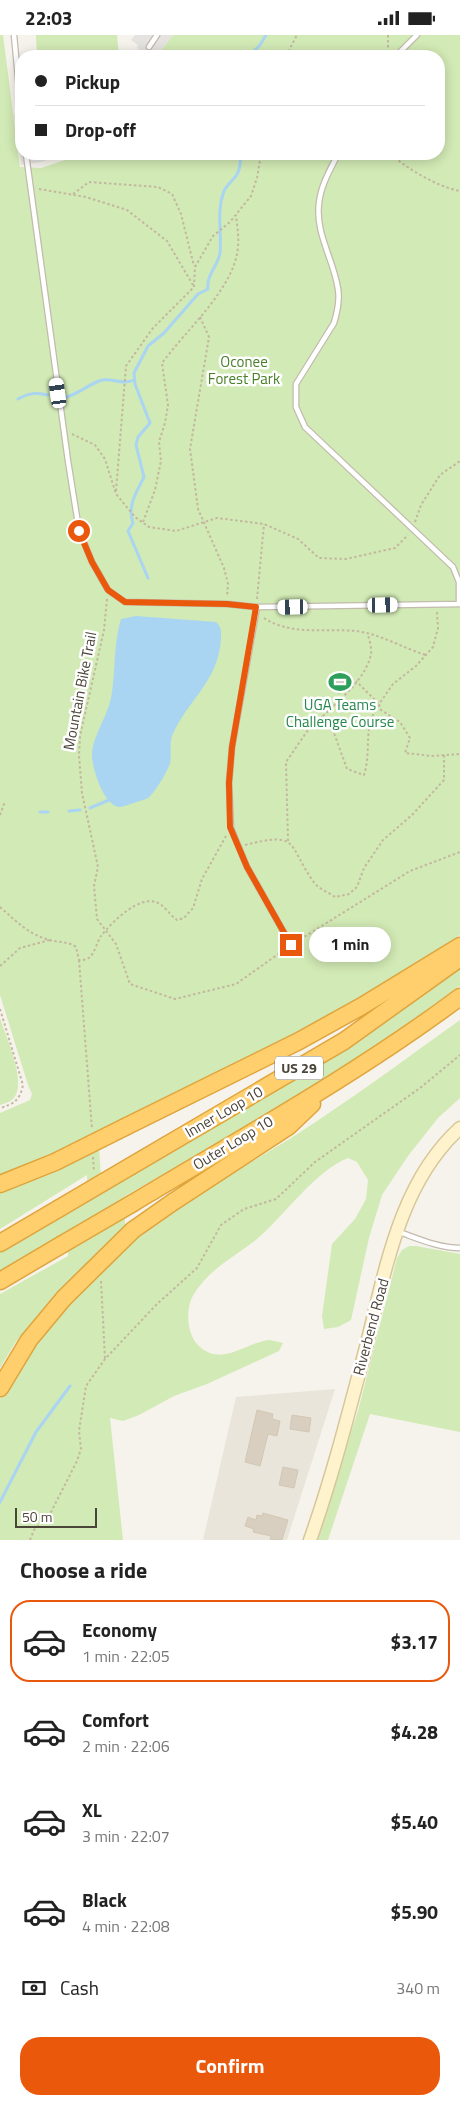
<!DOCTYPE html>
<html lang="en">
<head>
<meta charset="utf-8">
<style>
  body { margin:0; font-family:"Titillium Web",sans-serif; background:#f6f6f6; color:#222; height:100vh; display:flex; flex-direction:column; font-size:19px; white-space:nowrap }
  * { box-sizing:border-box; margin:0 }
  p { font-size:16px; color:#767676 }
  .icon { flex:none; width:28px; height:28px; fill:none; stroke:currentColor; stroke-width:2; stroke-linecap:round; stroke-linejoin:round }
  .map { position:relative; height:1505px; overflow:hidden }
  .side { display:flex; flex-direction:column; background:#fff; flex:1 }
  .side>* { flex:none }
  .banner { position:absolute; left:15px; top:15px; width:430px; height:110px; border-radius:20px; box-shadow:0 2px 12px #0003; display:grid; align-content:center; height:110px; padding:0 20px; background:#fff }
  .scale { position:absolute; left:15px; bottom:12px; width:82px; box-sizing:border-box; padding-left:5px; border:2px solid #4b4439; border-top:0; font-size:14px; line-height:18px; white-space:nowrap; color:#4b4439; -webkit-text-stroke:4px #fff; paint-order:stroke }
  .end { position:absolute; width:22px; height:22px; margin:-11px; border:6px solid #ea580c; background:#fff; box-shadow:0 0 0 2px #fff }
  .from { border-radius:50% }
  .bubble { position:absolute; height:35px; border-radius:18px; background:#fff; box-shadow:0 2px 12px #0003; font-size:16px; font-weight:700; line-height:35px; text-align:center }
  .car { position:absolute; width:15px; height:30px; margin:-15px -8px; border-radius:6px; box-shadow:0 0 4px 1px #0007; background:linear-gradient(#fff 24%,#345 0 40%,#fff 0 76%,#345 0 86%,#fff 0) }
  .banner b { display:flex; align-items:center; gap:18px; height:48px; font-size:19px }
  .banner b+b { border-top:1px solid #e0e0e0 }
  .banner i { width:12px; height:12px; background:#222 }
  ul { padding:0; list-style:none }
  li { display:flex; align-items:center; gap:15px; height:82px; margin:0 10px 8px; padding:0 10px; border:2px solid transparent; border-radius:20px }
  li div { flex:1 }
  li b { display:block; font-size:19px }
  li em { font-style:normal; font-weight:700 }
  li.selected { border-color:#ea580c }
  li>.icon { width:45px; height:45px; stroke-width:1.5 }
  h2 { padding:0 20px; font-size:22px; line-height:60px }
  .pay { display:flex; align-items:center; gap:12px; height:55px; padding:0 20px; font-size:19px }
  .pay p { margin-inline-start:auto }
  .button { display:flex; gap:10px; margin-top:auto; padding:10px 20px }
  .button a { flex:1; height:58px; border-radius:20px; background:#ea580c; color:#fff; font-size:20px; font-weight:700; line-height:58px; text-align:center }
  .status { display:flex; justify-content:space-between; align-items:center; height:35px; padding:0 25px; background:#fff; direction:ltr }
  .status svg { height:14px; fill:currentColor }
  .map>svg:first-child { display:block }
</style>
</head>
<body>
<div class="status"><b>22:03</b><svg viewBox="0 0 49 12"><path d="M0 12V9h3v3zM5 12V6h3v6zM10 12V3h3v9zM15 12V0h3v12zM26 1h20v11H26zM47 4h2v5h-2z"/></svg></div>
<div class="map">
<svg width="460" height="1505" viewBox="0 0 460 1505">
  <rect width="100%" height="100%" fill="#f6f3ec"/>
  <!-- residential -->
  <path fill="#eae5da" d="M335,1354L287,1505H203L236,1362Z"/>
  <!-- green -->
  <path fill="#d2eab5" d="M0,0H3L20,132L41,133L83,119H439V21H157L173,0H460V900L352,970L299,998L98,1097L102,1158L282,1052L375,994L460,932V951C354,1030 240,1095 125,1161V1212C175,1168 235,1138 291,1103C349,1066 404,1025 460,985V1063L438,1083L408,1121L382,1160L369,1203L351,1285L338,1292L324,1294L322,1281L332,1209L355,1184L366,1164L368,1145L357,1127L348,1123C315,1136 285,1180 257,1204C236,1221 209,1234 194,1259C185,1273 186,1300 200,1312C222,1331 244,1309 268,1305C272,1305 278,1307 283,1308L279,1316L207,1349L174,1361L139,1380L123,1386L110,1383L123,1505H0V1364L64,1251L58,1256L15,1308L0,1333V1259L68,1221V1196L0,1238V1217L88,1166L87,1140L0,1194V1156L50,1139L86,1121L83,1105L24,1134L0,1142V1078L30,1065L32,1059L28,1050L0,960Z
    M36,0H117L119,21H37Z
    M0,983C6,1002 27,1047 14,1063C11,1067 5,1068 0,1070Z
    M409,1211H416L460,1219V1397L370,1379L328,1505H315L358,1376L397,1223L402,1215Z"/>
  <!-- parking -->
  <path fill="#e5e3e0" d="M135,0H173L157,21L149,19L147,20L137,13L138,10L131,5Z
    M21,79V119H66L41,127L21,130L14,80Z"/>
  <!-- water -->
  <path fill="#a9d4f2" d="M136,581L216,587C222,592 221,598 221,604C218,648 187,665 172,701C169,710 172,719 170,728C169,734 154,759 148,763C145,765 138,766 134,768C129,769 124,772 119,772C103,770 91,731 92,717C94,699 107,682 111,663C116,637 113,610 121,584Z"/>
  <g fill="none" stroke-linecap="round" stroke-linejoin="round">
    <!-- stream -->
    <path stroke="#a9d4f2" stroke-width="3" d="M249,21L260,10L266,0
      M63,363C77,360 86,351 99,346C110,341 121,351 134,345
      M18,364C29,358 36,357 48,360
      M148,543L128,496L133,488C127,471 136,458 144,442L136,410L138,402L150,388L135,349L134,338L148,311L164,298L198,259L208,254C206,240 218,231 220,218C222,197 216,177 224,156C227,150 232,146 236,141C241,135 240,126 241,119
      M90,773L109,765
      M69,776L80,775
      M40,777H48
      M0,1467L36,1397L70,1351"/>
  </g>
  <!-- building -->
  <path fill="#d8cfc1" stroke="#d3c7b4" d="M339,638L349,649L339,659L329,648Z
    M257,1375L273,1379L272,1384L280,1386L277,1401L268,1399L260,1431L245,1427Z
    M292,1380L311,1383L309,1397L290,1394Z
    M283,1432L298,1435L294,1453L279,1450Z
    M263,1478L288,1485L282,1505H270L271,1501L253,1497L254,1494L245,1491L248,1482L256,1485L257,1480L262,1481Z"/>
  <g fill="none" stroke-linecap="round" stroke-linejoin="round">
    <defs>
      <path id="lane" d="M14,0L21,75
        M149,12L157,0
        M396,21L417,0
        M26,119L68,426L79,495L92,527L108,555L125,567L227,569L257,572L460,569
        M338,119C330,135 321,150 319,168C315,199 334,225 338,254C340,265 337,278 334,288L296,349V372L305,392L453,532L459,547V569
        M257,572L232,712L229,748L231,793L247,832L291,910
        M399,1197C419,1204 439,1213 460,1213"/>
      <path id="secondary" d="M310,1505C332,1443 348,1380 365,1316C385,1239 398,1149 460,1093"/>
      <path id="highway" d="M127,1091L299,1006L362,971L460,911
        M131,1131L344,1006L460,923
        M0,1149L55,1127
        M133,1168C243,1102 357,1039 460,962
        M133,1195L173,1167L289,1091L312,1069
        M0,1208L58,1174
        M0,1246L61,1210
        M0,1353L29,1305L64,1263"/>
    </defs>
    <!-- lane casing -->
    <use href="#lane" stroke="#c2bbae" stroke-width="7"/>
    <!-- secondary casing -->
    <use href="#secondary" stroke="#d6c79b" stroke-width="15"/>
    <!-- highway casing -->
    <use href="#highway" stroke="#e0a43c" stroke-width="19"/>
    <!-- path -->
    <path stroke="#c4b79f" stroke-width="2" stroke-dasharray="2.5 2.5" stroke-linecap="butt" d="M388,0V18
      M286,21L297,0
      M391,119C407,134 438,152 460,156
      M39,154L86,162L127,175L167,206L193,250
      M73,159L89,147L158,152L172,159L181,179L194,231
      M200,282L209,302L190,414L198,474L224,533L228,549L227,562
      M72,399L95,410L105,424L116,459L135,482L149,492L176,496L217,483L264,489L298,504L319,523L346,524L395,513L408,500
      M116,456L126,331L153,293L194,252L195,232L213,201L230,187L251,161L257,143L261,119
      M143,487L155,455L161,426L159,407L165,388L168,370L162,328C185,296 236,252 238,211C239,201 237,190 236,180
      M415,487L421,470L440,440L460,426
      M107,564L104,595L80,701L79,721L82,758L98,832L94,851L97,884L116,909L130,949L175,964L236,949L284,915
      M257,564L264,489
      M437,577L438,593L433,612L416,631L393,649L379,669L381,675L400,687L410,703L405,718L432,721L460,719
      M264,583C291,601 325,593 356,596C380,599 403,613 426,620
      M323,681C340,664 366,644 371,619C372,613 369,605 368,599
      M0,780L5,766
      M288,806L286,727L308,695L323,681L330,687L347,734L364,740C372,714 362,694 379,669L356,646
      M245,810C300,796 287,809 313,846C317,853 328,857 335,862L349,859L357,852L364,833L383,805L412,780L444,745V720
      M0,872C16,886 29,900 50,905C60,908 68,906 76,912L79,925C83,925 87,925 90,922C95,917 97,907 101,901C111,888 138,861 156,867C163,869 170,880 177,885L184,883L193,873L202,844L226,801
      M296,907L410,836L460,817
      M79,925L92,1094
      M0,931L20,913L50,905
      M0,974L23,1050C20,1065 14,1069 0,1073
      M93,1122L94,1137
      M101,1246L105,1324
      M30,1505L34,1495L50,1479L77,1426L81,1414L79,1396L86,1351L105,1324L157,1269L197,1233L221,1190L244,1174L276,1164L315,1127L420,1053L460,1020"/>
    <!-- lane -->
    <use href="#lane" stroke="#fff" stroke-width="4.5"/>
    <!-- secondary -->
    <use href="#secondary" stroke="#fff3cd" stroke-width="12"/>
    <!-- highway -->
    <use href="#highway" stroke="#ffcf6e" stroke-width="16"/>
    <defs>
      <path id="highway-bridge" d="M55,1127L127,1091
        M58,1174L131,1131
        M61,1210L133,1168
        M64,1263L133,1195"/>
    </defs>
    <!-- highway-bridge casing -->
    <use href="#highway-bridge" stroke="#e0a43c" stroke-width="19" stroke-linecap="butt"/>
    <!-- highway-bridge -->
    <use href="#highway-bridge" stroke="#ffcf6e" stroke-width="16"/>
  </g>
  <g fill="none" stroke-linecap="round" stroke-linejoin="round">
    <!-- route -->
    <path stroke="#ea580c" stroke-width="6" d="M79,496L92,527L108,555L125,567L227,569L256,572L232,712L229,748L230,792L247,832L291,910"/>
  </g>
  <!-- icons -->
  <defs>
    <symbol id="stadium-bare" viewBox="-9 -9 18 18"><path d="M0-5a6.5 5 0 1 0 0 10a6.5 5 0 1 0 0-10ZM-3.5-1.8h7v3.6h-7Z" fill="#2e9e5b" stroke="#fff" stroke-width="2.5" paint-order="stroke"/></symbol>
  </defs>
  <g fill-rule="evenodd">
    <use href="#stadium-bare" x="324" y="631" width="32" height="32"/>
  </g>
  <g text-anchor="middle" stroke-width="5" stroke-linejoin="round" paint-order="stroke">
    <!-- shield labels -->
    <rect fill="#fff" stroke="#817c74" stroke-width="1" x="275" y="1021.5" width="48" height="23" rx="4"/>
    <g font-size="14" font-weight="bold" fill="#4b4439">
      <text x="299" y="1038">US 29</text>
    </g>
    <!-- park labels -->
    <g font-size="15" fill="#4a7f2a" stroke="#fff">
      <text x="244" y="332">Oconee<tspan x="244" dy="17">Forest Park</tspan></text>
    </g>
    <!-- street labels -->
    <g font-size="15" fill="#4b4439" stroke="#fff">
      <text transform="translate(80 656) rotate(-79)" y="5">Mountain Bike Trail</text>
      <text transform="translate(224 1077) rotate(-30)" y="5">Inner Loop 10</text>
      <text transform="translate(233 1108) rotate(-31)" y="5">Outer Loop 10</text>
      <text transform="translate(371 1292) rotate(-75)" y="5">Riverbend Road</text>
    </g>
    <!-- leisure labels -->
    <g font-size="15" fill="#27864d" stroke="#fff">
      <text x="340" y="675">UGA Teams<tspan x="340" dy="17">Challenge Course</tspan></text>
    </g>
  </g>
</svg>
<div class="scale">50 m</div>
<i class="end from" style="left:79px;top:496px"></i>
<i class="end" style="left:291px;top:910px"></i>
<div class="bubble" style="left:309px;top:892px;width:82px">1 min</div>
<i class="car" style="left:58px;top:358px;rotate:352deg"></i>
<i class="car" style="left:383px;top:570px;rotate:89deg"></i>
<i class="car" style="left:293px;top:572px;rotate:269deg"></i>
<div class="banner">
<b><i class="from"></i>Pickup</b>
<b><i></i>Drop-off</b>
</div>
</div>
<section class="side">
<h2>Choose a ride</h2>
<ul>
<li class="selected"><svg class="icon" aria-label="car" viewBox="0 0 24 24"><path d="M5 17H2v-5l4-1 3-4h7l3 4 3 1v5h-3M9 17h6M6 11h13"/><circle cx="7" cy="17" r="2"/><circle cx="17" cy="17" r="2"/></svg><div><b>Economy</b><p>1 min · 22:05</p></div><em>$3.17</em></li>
<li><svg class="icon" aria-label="car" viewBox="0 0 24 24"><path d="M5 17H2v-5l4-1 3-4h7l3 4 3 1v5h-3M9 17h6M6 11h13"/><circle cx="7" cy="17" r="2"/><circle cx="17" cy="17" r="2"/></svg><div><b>Comfort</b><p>2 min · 22:06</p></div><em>$4.28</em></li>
<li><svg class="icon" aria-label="car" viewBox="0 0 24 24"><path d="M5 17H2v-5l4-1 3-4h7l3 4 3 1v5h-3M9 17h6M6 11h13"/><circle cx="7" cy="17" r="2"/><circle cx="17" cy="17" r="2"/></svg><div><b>XL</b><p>3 min · 22:07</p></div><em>$5.40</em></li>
<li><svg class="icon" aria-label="car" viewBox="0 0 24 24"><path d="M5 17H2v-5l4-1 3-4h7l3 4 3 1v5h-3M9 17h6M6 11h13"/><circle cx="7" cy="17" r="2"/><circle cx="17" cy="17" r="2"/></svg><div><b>Black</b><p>4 min · 22:08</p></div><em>$5.90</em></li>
</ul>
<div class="pay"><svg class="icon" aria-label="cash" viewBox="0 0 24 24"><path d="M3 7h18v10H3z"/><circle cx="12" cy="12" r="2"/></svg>Cash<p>340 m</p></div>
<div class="button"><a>Confirm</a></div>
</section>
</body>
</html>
